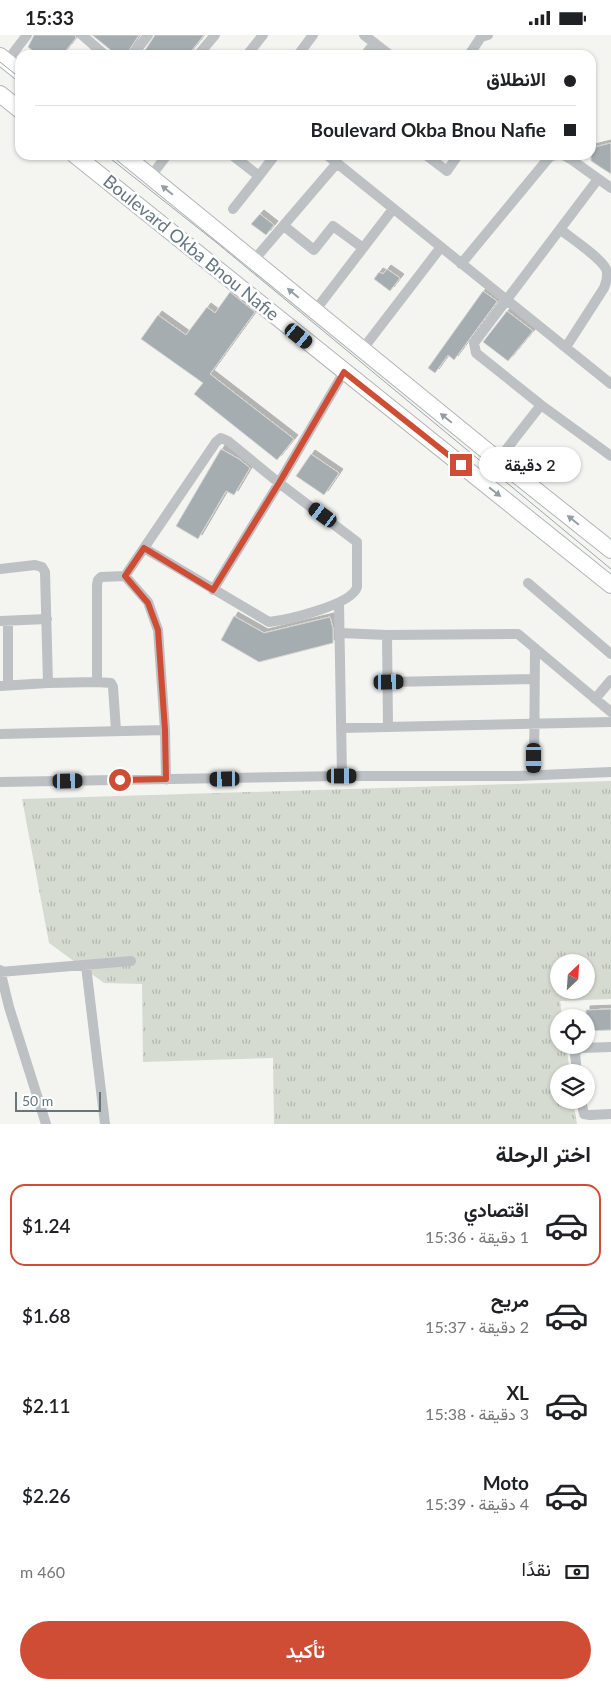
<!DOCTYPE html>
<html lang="ar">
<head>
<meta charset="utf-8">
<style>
  body { margin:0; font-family:Lato,Vazirmatn,sans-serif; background:#f2f2f2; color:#202124; direction:rtl; height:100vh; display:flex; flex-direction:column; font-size:19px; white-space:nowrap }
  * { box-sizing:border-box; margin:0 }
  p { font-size:16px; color:#757577 }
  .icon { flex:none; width:28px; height:28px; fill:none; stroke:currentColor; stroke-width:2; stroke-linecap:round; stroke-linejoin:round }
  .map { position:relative; height:1089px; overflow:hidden; direction:ltr }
  .sheet { display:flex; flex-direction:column; background:#fff; flex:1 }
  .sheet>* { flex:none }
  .banner { position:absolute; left:15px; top:15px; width:581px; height:110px; border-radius:15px; box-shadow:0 1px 4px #0004; direction:rtl; display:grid; align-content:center; height:110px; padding:0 20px; background:#fff }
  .needle { width:32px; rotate:25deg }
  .fabs { position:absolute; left:550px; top:919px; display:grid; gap:10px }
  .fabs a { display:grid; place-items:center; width:45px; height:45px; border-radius:50%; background:#fff; box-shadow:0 1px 4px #0004; font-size:25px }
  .scale { position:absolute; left:15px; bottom:12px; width:86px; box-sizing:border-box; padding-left:5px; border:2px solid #66767f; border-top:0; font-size:14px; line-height:18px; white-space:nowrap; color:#66767f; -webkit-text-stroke:4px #fff; paint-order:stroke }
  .end { position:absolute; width:22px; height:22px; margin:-11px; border:6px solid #d04d35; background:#fff; box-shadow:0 0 0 2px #fff }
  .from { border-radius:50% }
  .bubble { position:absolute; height:35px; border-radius:18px; background:#fff; box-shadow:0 1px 4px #0004; font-size:16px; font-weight:600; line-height:35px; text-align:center; direction:rtl }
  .car { position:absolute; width:15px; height:30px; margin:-15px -8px; border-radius:6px; box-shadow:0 0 4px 1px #0007; background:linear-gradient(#222 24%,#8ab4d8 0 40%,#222 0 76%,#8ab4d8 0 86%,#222 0) }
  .banner b { display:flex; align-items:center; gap:18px; height:48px; font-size:19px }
  .banner b+b { border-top:1px solid #e0e0e0 }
  .banner i { width:12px; height:12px; background:#202124 }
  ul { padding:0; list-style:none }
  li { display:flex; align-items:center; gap:15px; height:82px; margin:0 10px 8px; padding:0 10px; border:2px solid transparent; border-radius:15px }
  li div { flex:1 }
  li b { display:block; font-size:19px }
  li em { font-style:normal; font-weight:600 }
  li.active { border-color:#d04d35 }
  li>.icon { width:45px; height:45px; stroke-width:1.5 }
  h2 { padding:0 20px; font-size:22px; line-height:60px }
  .pay { display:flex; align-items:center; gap:12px; height:55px; padding:0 20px; font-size:19px }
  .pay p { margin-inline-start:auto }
  .cta { display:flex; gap:10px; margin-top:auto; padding:10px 20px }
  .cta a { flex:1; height:58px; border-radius:30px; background:#d04d35; color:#fff; font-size:20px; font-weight:600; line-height:58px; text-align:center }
  .status { display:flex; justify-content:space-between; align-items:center; height:35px; padding:0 25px; background:#fff; direction:ltr }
  .status svg { height:14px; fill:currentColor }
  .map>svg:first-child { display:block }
</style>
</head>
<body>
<div class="status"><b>15:33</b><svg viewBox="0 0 49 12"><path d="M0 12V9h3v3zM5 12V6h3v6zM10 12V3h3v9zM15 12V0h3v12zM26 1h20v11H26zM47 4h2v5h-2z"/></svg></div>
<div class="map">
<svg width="611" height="1089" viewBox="0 0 611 1089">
  <defs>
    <pattern id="grass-tufts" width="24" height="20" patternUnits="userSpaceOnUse" patternTransform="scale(1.25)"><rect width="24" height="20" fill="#d6dbd2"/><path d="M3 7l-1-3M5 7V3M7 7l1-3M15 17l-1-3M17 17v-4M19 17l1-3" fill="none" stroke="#b1b6b0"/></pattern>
    <filter id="shadow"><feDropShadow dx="4" dy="-4" stdDeviation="0" flood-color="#0004"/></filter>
  </defs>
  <rect width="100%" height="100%" fill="#f4f4f1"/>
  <!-- grass -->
  <path fill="url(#grass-tufts)" fill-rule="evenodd" d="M611,746V964L560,966L562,982H559V1010H566L570,1037L559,1038V1065H573L577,1089H274L273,1023L143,1027L142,949L104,948L49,908L22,764ZM559,928H586V955H559Z"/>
  <!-- building -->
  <path fill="#a6adb1" stroke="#d5d5d3" filter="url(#shadow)" d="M34,0H75L76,3L62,20H38L28,12Z
    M92,0H139L126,20H117Z
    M155,0H204L188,20H142Z
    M611,108V139L591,126V113Z
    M260,179L274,190L266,200L251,189Z
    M387,234L400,243L390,256L374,244L379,237L383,239Z
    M483,256L497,266L496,268L454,325L448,320L435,338L428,333Z
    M230,257L255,277L210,339L294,404L277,425L194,359L203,348L141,304L158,280L186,300L207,272L215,278Z
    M507,276L533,296L508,326L483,307Z
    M221,414L239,424L250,433L234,460L226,456L198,504L176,491Z
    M311,419L339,438L324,460L296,441Z
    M234,581L264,598L330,582L333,594V608L259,627L221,605Z
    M611,974V995L586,996V975Z"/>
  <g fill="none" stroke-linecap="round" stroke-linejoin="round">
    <defs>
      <path id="primary" d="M0,21L20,37
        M0,59L20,75
        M75,120L611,550
        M124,120L498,425L611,515"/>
    </defs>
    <!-- primary casing -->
    <use href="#primary" stroke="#b1b5b8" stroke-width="18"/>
    <!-- minor -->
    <path stroke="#bdc1c4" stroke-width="10" d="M82,0L105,20
      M364,0L390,20
      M133,20L148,0
      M198,20L215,0
      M247,20L263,0
      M298,20L313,0
      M365,20L375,8
      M469,20L481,2L488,0
      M7,26L27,0
      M232,120L259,141L275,120
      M327,120L611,349
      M426,120L447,136L458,120
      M563,120L572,125L611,153
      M151,141L167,120
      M598,144L474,308L476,318L541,370L611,421
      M233,174L259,141
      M284,191L314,215L333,191L363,213
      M561,195C571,203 601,223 606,234C609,241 606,247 604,253L566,312
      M254,225L337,128
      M461,229L547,125L551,121L556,120
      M314,277L393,174
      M362,315L441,212
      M498,425L541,370
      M0,534L35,530L42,532L45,537L48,648
      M125,541L216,407L221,403L228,406L279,448L357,507V552C352,570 287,585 269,587L144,513
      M125,541L148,567L158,595L165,695L166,745
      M528,548L611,619
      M213,555L279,448L344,337
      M339,568L342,741
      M0,586L47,584
      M340,598L387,600L518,599L611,677
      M387,600L388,692
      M97,647V550L98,545L101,542L125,541
      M389,647L534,644
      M8,650V586
      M0,651L48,648L97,647L111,648L113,652L116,695
      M595,664L611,645
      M342,693L611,687
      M0,699L165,695
      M534,740L535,613
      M0,747L342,741H517L611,737
      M86,931L105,1089
      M0,935L9,972L46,1089
      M0,937L131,926
      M577,1038L575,1019L577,1015L581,1013L611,1012
      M581,1065L584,1079L590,1080L611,1079"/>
    <!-- primary -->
    <use href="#primary" stroke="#fff" stroke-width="16"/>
    <!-- tram -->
    <path stroke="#9fa5a9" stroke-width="1" d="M0,27L20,43
      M106,120L217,208L611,534"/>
  </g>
  <!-- one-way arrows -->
  <defs><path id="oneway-solid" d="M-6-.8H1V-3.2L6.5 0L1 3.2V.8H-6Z" transform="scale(1.25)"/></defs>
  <g fill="#949fa5">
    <use href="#oneway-solid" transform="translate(167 155) rotate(-141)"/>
    <use href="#oneway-solid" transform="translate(293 258) rotate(-140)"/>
    <use href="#oneway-solid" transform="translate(446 383) rotate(-141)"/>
    <use href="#oneway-solid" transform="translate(495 457) rotate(38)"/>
    <use href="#oneway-solid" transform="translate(573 485) rotate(-141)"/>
  </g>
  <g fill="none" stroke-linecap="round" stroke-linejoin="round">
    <!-- route -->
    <path stroke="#d04d35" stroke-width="6" d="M120,745L166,744L165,695L158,595L148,568L125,541L144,513L213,555L279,448L344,337L461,430"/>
  </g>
  <g text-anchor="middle" stroke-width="5" stroke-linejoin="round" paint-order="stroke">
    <!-- street labels -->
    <g font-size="18" fill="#66767f" stroke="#fff">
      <text transform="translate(191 213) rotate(39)" y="6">Boulevard Okba Bnou Nafie</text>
    </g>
  </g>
</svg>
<div class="fabs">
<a><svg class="needle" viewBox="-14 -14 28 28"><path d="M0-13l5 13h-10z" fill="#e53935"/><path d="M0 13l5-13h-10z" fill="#757577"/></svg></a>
<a><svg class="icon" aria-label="locate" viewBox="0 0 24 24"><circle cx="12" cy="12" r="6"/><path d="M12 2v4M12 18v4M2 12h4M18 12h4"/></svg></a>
<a><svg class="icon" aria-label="layers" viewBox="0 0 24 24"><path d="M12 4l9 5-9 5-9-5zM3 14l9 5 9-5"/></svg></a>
</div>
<div class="scale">50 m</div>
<i class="end from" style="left:120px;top:745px"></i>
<i class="end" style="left:461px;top:430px"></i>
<div class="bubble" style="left:479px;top:412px;width:102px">2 دقيقة</div>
<i class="car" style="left:299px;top:301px;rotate:129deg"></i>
<i class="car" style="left:323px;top:480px;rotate:306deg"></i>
<i class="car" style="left:389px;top:647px;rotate:89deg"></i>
<i class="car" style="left:534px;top:723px;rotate:180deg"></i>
<i class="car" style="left:342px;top:741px;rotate:90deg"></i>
<i class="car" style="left:225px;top:744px;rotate:269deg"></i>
<i class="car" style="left:68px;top:746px;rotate:89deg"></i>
<div class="banner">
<b><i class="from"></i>الانطلاق</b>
<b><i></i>Boulevard Okba Bnou Nafie</b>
</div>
</div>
<section class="sheet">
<h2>اختر الرحلة</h2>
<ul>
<li class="active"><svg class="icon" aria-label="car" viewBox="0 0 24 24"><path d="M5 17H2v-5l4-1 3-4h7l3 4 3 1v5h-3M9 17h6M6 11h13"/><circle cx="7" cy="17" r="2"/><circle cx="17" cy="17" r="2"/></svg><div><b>اقتصادي</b><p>1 دقيقة · 15:36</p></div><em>$1.24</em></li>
<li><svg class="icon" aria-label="car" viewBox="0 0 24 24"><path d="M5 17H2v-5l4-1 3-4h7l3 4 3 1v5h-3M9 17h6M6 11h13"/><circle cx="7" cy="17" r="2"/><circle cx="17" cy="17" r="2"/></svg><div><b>مريح</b><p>2 دقيقة · 15:37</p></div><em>$1.68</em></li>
<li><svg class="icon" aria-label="car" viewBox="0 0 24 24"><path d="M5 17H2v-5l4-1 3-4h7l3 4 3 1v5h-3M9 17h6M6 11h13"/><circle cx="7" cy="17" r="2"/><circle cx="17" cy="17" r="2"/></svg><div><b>XL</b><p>3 دقيقة · 15:38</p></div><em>$2.11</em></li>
<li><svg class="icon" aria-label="car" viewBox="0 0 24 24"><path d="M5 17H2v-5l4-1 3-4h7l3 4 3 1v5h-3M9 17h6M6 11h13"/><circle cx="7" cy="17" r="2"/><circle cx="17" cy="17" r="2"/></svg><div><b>Moto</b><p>4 دقيقة · 15:39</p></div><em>$2.26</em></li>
</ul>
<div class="pay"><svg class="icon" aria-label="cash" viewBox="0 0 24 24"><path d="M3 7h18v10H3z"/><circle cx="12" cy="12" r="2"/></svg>نقدًا<p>460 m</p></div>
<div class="cta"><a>تأكيد</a></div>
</section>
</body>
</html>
